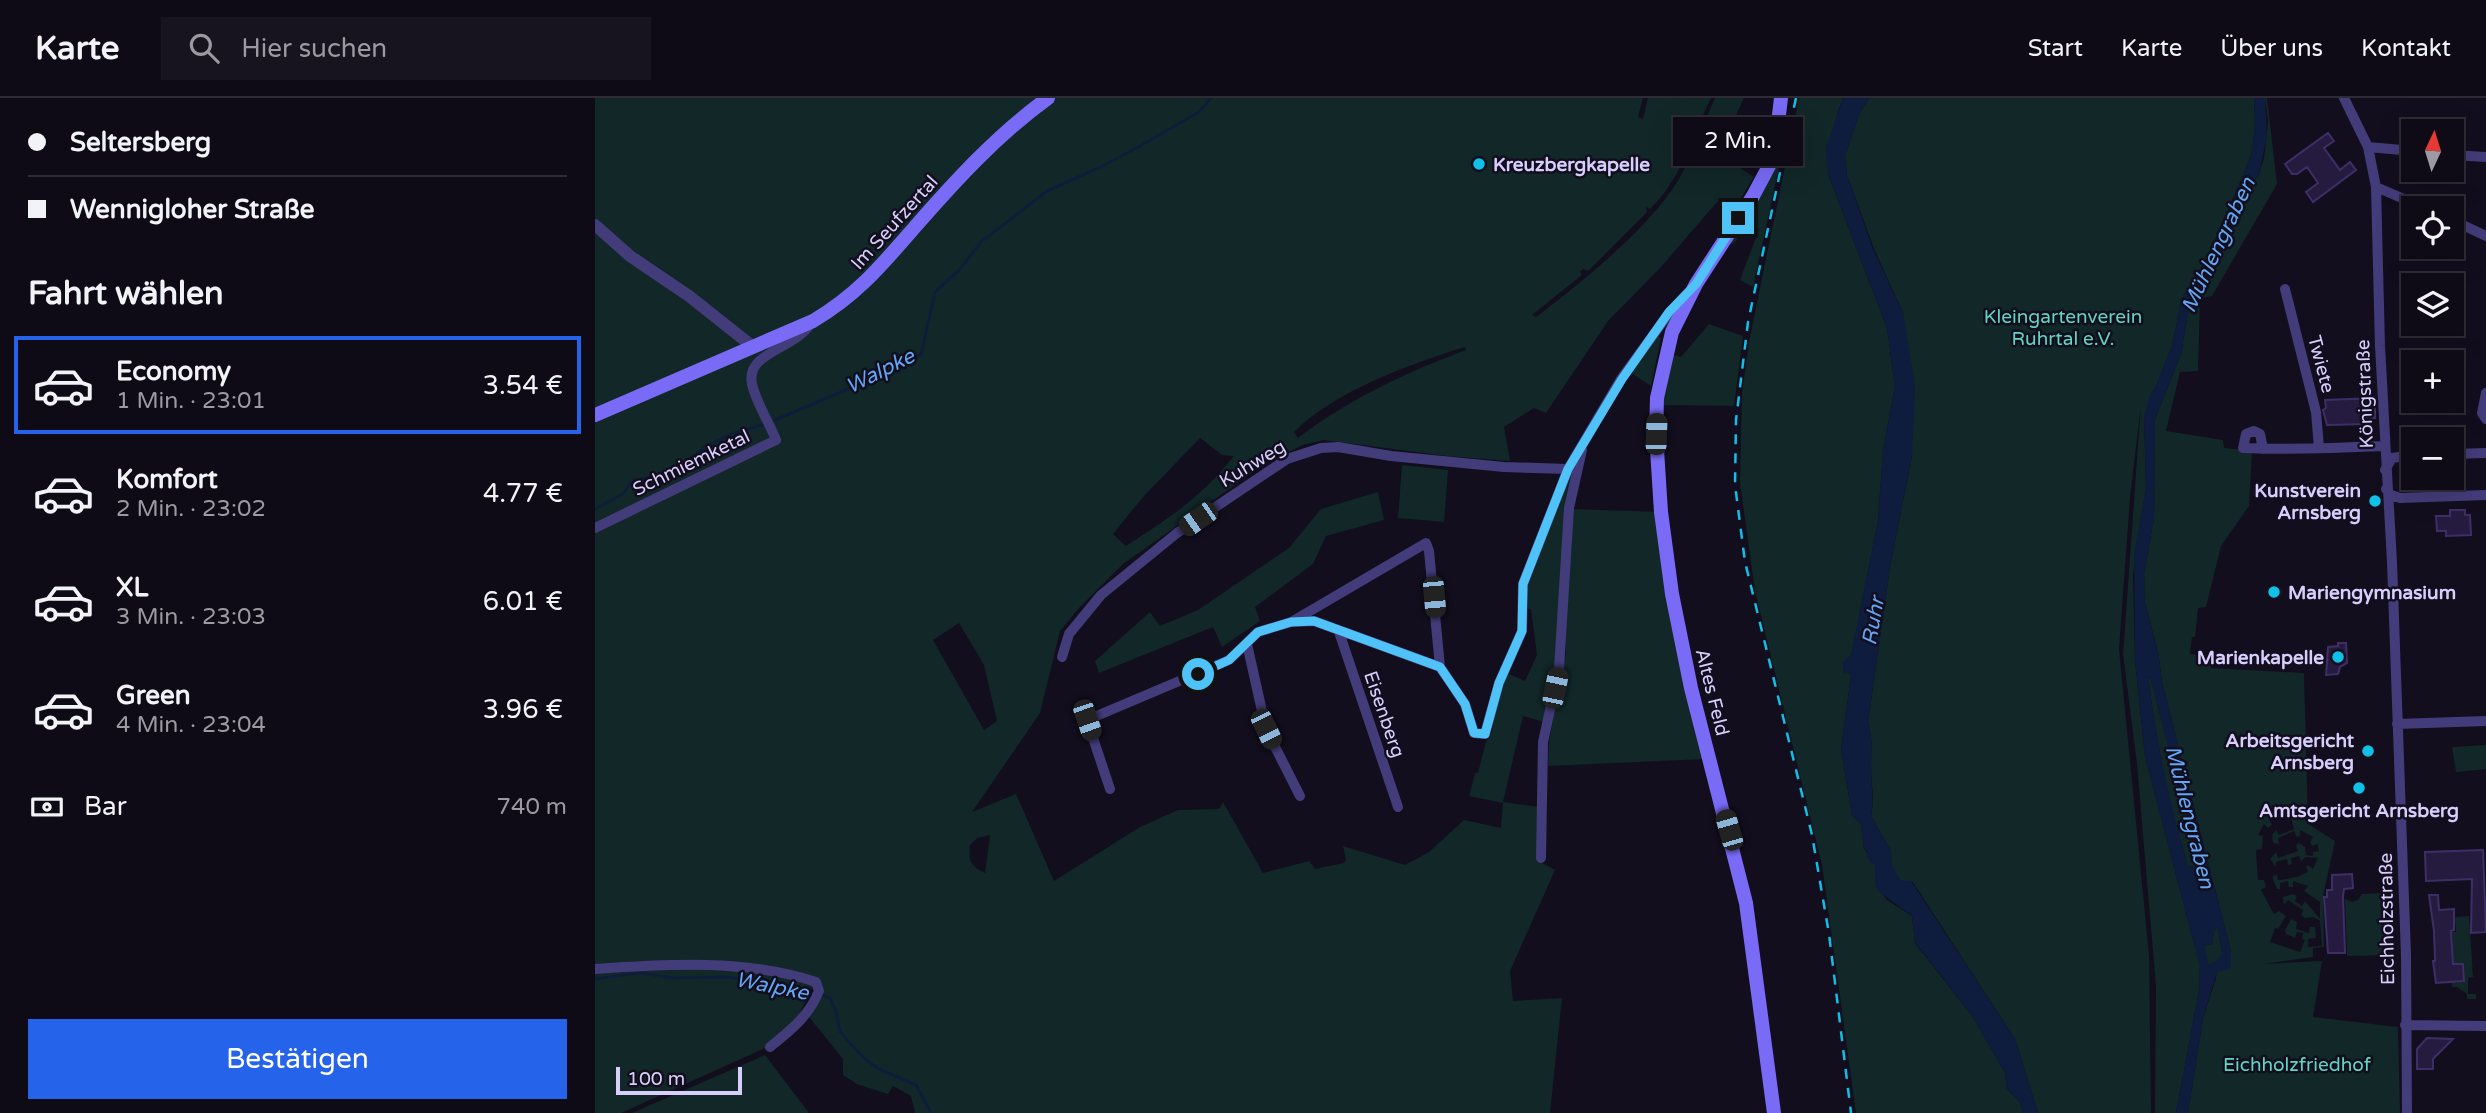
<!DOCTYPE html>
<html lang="de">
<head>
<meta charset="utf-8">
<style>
  body { margin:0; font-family:"Varela Round",sans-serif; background:#17131f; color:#f1f3f6; height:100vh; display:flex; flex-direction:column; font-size:26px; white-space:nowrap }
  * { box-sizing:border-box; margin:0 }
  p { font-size:23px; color:#9b9aa1 }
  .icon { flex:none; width:38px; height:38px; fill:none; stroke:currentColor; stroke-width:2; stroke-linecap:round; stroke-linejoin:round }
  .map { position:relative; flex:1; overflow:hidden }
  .drawer { display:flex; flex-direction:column; background:#0e0a16; width:595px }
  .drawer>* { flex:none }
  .banner { display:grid; align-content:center; height:154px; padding:0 28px; background:#0e0a16 }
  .needle { width:46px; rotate:4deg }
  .buttons { position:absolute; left:1806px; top:21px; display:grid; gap:14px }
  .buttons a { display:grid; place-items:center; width:63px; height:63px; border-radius:0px; background:#0e0a16; box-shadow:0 7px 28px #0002,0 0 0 2px #2e2b35; font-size:35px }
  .scale { position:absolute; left:21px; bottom:18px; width:126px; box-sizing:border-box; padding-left:7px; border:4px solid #d7cefc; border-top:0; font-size:19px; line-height:24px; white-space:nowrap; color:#d7cefc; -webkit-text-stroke:5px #120e1e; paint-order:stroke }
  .end { position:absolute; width:32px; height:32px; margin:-16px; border:9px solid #4fc3f7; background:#111; box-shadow:0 0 0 4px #111 }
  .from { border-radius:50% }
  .bubble { position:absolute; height:49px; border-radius:0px; background:#0e0a16; box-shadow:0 7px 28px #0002,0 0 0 2px #2e2b35; font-size:23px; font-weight:600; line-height:49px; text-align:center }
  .car { position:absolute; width:21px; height:42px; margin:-21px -10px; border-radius:9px; box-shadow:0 0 5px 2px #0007; background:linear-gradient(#222 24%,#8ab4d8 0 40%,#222 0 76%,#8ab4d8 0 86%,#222 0) }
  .banner b { display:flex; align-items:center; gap:24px; height:66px; font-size:26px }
  .banner b+b { border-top:2px solid #2e2b35 }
  .banner i { width:18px; height:18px; background:#f1f3f6 }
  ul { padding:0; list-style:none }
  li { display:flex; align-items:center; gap:21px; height:98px; margin:0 14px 10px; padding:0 14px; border:4px solid transparent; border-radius:0px }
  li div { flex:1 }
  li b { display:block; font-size:26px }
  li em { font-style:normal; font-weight:600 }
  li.current { border-color:#2563eb }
  li>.icon { width:63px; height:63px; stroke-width:1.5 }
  h2 { padding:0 28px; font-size:32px; line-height:84px }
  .pay { display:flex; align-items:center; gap:18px; height:77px; padding:0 28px; font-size:26px }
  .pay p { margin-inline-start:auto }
  .action { display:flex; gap:14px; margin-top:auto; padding:14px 28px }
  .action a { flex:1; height:80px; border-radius:0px; background:#2563eb; color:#fff; font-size:28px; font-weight:600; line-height:80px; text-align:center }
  header { display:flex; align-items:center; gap:42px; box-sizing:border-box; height:98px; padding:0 35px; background:#0e0a16; border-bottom:2px solid #2e2b35 }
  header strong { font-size:33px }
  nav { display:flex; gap:38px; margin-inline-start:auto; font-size:24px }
  .search { width:490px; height:63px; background:#17131f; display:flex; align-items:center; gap:18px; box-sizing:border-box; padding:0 24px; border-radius:0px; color:#9b9aa1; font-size:26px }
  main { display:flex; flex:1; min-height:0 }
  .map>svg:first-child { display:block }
</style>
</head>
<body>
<header>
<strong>Karte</strong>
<div class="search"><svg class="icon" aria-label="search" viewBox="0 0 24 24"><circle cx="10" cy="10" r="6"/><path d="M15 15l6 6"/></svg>Hier suchen</div>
<nav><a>Start</a><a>Karte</a><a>Über uns</a><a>Kontakt</a></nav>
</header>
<main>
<section class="drawer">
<div class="banner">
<b><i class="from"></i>Seltersberg</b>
<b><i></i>Wennigloher Straße</b>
</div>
<h2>Fahrt wählen</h2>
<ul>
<li class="current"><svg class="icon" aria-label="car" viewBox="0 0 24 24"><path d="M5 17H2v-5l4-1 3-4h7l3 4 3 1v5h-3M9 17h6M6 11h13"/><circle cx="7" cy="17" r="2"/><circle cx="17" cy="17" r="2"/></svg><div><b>Economy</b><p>1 Min. · 23:01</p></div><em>3.54 €</em></li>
<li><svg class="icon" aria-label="car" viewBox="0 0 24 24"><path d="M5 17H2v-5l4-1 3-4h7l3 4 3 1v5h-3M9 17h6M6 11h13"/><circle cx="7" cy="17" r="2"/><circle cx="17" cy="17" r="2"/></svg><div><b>Komfort</b><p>2 Min. · 23:02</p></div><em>4.77 €</em></li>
<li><svg class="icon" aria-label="car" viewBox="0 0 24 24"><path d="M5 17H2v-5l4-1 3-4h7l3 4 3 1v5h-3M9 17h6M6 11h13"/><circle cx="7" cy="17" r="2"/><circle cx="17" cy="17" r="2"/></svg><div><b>XL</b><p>3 Min. · 23:03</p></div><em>6.01 €</em></li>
<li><svg class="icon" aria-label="car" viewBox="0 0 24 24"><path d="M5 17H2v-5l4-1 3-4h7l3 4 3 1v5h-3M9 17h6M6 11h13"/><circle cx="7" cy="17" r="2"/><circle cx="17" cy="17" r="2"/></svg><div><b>Green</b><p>4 Min. · 23:04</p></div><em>3.96 €</em></li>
</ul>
<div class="pay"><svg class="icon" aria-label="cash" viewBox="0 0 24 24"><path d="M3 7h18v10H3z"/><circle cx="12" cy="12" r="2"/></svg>Bar<p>740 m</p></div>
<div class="action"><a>Bestätigen</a></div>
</section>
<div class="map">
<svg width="1891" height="1015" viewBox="0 0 1891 1015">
  <rect width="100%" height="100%" fill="#120e1e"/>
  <!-- green -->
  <path fill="#112728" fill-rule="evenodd" d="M0,0H1048L1043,19L1048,21L1053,0H1116L1102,30L1097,29L1095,33L1100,35C1089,63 1077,90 1055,111L1051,109L1052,114L993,173L988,171L985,174L987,177L937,217L941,219C985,186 1058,127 1085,79C1099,54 1108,26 1120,0H1149L1123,56L1159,79L1140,110L1122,104L1066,169L1013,223L951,315L939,310L909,329L915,363L852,358L728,342L708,347L671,365L528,466L484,510L465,533L445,615L377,714L421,696L459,783L545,729L583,712L624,711L628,704L668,775L714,763L720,771L749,765L751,761L748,748L810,767L834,754L869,722L906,730L908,705L874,698L880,675H883L891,644L897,634L900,608L912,575L930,583L942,557L936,512L930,509L931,490L978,370L963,561L949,624L928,618L908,704L944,709L942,762L960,772L915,873L918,903L967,900L955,1015H320L316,998L298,988L293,996L262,986L248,977V961L214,919L229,895L224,884H220L197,931L170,950L26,1015H0ZM870,249L871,252C812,274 754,301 703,340L699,334C740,293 815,266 870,249ZM605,340L627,357L639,358C604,401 577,418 531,448L518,436L548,399ZM364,525L389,567L402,623L389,632L338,542ZM395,737L390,775C376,768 373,763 375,747L382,740Z
    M1204,0H1248L1243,13L1233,76L1292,230L1300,288L1288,353L1283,423L1253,574L1256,578L1246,651L1257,717L1266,726L1269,750L1280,767V786L1292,802L1317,818L1320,845L1378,919L1410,975L1412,991L1425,1004L1428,1015H1261L1227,767L1160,493L1145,385L1147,295L1154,244Z
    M1274,0H1659L1660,29L1656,59L1611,162L1587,200L1577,248L1549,319L1551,389L1538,476L1540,561L1564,559L1550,504L1549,476L1559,420L1560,321L1586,256L1594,209L1627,150L1638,120L1664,76L1669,60L1673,23L1670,0H1672L1682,86L1617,198L1605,200L1603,273L1585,274L1571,333L1628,342L1629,350L1657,353L1654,408L1626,448L1611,509L1603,510L1600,539H1597L1595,556L1621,559L1616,570L1709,575L1713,726L1740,743L1728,798L1729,849L1718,850V859L1668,866L1727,863L1718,919L1803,929L1805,1015H1593L1608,920L1621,880L1622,863L1605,871L1604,893L1581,1015H1560L1561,888L1542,666L1528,556L1546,306L1535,400L1524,551L1554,857L1556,1015H1443L1420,941L1317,783H1305L1296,768V753L1276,718C1280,700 1276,686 1276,668C1276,652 1278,641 1273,624L1295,469L1317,357L1308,215L1279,151L1252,77L1250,58L1264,16ZM1564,560L1567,584L1636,854L1627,855L1623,829L1619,833L1617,846L1600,849L1550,658L1540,562ZM1694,712L1699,731L1684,737L1681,732L1677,737L1678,745L1684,746L1683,740L1699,733L1702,739L1705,738V732L1718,739L1715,744L1717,748L1722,746L1724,753L1718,754V758L1711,757L1710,749L1704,745L1701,747L1703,753L1683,760L1681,754L1675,761L1681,769V764L1692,761L1693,767L1697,766L1696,760L1704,758L1706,763L1711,759L1723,760L1718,771L1713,767L1711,769L1713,774C1704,779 1693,781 1683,782L1682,776L1677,779L1682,791H1685V785L1693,783L1694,789H1698V783L1713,788L1709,793L1725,804V821L1710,803L1707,808L1700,803L1702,798L1698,796L1688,799L1689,807L1693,802L1708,812L1706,817L1710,820L1718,819L1725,823L1727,848L1713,849V841L1721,840L1720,829H1715L1714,835L1701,831L1702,824L1696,821L1690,832L1691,836L1700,840L1702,834L1708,835L1707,841L1710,842L1705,854L1675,844L1680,830L1683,831L1691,818L1684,813L1679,816L1666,792L1671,789L1669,782H1663L1661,752L1667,751L1668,738L1663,737L1669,726L1673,730L1677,727L1674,721Z
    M1181,63L1185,64L1158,189L1145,182L1164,131L1152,126L1138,147L1135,144Z
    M1114,226L1148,238L1139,308L1066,307L1076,256L1086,259Z
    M1061,237L1066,240L1056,288L1036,275Z
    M807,367L853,372L849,424L803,420Z
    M783,394L789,422L731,438L718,466L660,509L665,523L627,549L618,529L504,575L500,563L555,514L565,528L603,512L694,450L726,411Z
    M975,411L1066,414L1109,661L953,668L954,643L971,554V495L977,448Z
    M1556,579L1605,771L1593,768C1573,705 1562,645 1553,580Z
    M1891,647V671L1861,674L1857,649Z
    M1795,795L1797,857L1752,858L1750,801L1757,804L1763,802L1767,796Z
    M1874,818L1878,879L1873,880V896H1881V901H1872V896L1862,889H1857V885L1870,884L1869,865H1859L1857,834H1861L1860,819Z
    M170,957L214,1015H37Z"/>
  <!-- water -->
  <path fill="#0e1c3d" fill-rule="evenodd" d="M1248,0H1274L1264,16L1250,58L1252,77L1278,151L1308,215L1320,288L1317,357L1295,469L1273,624C1278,641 1276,652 1276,668C1276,686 1279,700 1276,718L1296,753L1297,768L1305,782L1316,783L1420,941L1443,1015H1428L1425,1004L1412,991L1410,975L1378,919L1320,844L1317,818L1283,793L1280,786V767L1276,765L1271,757L1273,754L1269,750L1266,726L1257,717L1246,651L1256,578L1253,574L1249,576L1248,564L1256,557L1283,423L1288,353L1300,288L1292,230L1233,76L1231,50Z
    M1659,0H1670L1672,37L1664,76L1638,120L1627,150L1594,209L1586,256L1560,321L1559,420L1549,476L1550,504L1564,560L1567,584L1636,854V870L1622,874L1608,920L1593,1015H1581L1604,893L1605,871L1622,863L1627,855L1623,830L1619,833L1617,846L1600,850L1550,658L1540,561L1539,457L1551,389L1549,319L1556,294L1560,290L1577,248L1587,200L1611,162L1656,59L1660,29ZM1555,579L1604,771L1593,768C1574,706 1562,644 1553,580Z"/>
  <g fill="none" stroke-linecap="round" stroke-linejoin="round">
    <!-- stream -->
    <path stroke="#0e1c3d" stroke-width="2.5" d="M178,323L293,274L326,257L340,194L365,171L386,144L452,93L508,68L545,48L604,14L616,0
      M0,411L28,396L37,383L79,374L110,349L139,335L171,326
      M0,881L44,875L80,880L132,879L187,887L220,896
      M226,897L235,900L241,913L245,934L268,959L282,970L321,987L336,1015"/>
    <!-- canal -->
    <path stroke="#0e1c3d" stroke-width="9" d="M1603,838L1611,879"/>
  </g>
  <!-- building -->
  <path fill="#251b3e" stroke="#3e2e68" stroke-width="2" d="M1733,35L1739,43L1729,50L1745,72L1755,64L1761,72L1718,104L1711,94L1723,85L1712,69L1702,76H1697L1690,66Z
    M1829,72H1851L1850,84H1828Z
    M1780,300V320H1773V326L1732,327L1728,312L1731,310L1730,302Z
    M1855,412H1870V417H1875L1876,437L1851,438V433H1842L1841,418H1855Z
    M1743,545H1751L1752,565L1745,569L1743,576L1731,577L1733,549L1743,548Z
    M1888,752L1891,834L1876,835L1877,781L1831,783L1830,754Z
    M1757,776L1758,790L1749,791L1748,798L1750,855H1733L1729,799H1732V792H1737V777Z
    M1834,797H1843L1844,812L1859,811V832L1856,833L1858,866H1868L1869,883L1841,885L1838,863H1840L1839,833Z
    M1832,940L1858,941L1838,961V971H1822V951Z"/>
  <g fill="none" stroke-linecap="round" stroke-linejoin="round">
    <!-- minor -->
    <path stroke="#433c7a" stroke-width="10" d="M1749,0L1773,49L1781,89L1785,248L1797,464L1811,858L1812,1015
      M1773,49L1818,53
      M1857,57L1891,59
      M1781,89L1830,110
      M1857,122L1891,138
      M1690,191L1721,314L1724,350
      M1891,295L1887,315L1891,321
      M1668,351L1665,336L1659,333L1651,336L1648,350C1695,352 1743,350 1790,348
      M1857,356L1891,355
      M1790,372L1797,360L1818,357
      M1791,391L1796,397L1805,400L1891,397
      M0,430L181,342C175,326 160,302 157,286C150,253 203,251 217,223
      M698,523L831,445L834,453L845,569
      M744,534L803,709
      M652,546L671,631L705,698
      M467,559L474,536L506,497L582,435L692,361L726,350L743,349L796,358L909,369L973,371
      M1802,626L1891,623
      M515,691L492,622L634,562L663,534L696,524L719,523L845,569L870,606L879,635L890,636L904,585L927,533L928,486L973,371L1026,281L1075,214L1093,195
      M946,760L948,644L964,571L974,410L987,352
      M0,871C71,866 152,861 221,884L224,893C214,918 195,933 175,949
      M1810,927L1891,928"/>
    <!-- tertiary -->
    <path stroke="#433c7a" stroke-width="12" d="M0,127L35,158L94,198L157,248"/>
    <!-- secondary -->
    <path stroke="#796bf6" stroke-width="14" d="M0,317L218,223C262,197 286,168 319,130C360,83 402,37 453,0
      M1179,1015L1151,805L1096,590L1077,496L1066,414L1061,336L1062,300L1077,234L1101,186L1158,98L1174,68L1181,42L1186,0"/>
    <!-- rail -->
    <path stroke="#0fc1e7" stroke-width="2.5" stroke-dasharray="10 9" stroke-linecap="butt" d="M1201,0L1153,224L1141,322L1140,387L1150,464L1217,737L1234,836L1256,1015"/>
  </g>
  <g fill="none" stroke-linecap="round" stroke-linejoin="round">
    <!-- route -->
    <path stroke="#4fc3f7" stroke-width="9" d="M603,576L634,562L663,534L696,524L719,523L845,569L870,606L879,635L890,636L904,585L927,533L928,486L973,371L1027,281L1074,214L1101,186L1143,120"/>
  </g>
  <!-- markers -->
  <g fill="#0fc1e7" stroke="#120e1e" stroke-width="2.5">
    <circle cx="884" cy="66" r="7"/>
    <circle cx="1780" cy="403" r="7"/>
    <circle cx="1679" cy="494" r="7"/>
    <circle cx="1743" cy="559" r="7"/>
    <circle cx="1773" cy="653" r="7"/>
    <circle cx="1764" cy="690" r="7"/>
  </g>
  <g text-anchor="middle" stroke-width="5" stroke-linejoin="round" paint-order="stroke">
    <!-- poi labels -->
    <g font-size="19" font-weight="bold" fill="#d7cefc" stroke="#120e1e" text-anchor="end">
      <text x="898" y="73" text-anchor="start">Kreuzbergkapelle</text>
      <text x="1766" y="399">Kunstverein<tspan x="1766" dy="22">Arnsberg</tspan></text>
      <text x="1693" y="501" text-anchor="start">Mariengymnasium</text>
      <text x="1729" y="566">Marienkapelle</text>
      <text x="1759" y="649">Arbeitsgericht<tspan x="1759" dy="22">Arnsberg</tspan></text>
      <text x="1764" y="719" text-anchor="middle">Amtsgericht Arnsberg</text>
    </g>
    <!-- street labels -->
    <g font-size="19" fill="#d7cefc" stroke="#120e1e">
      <text transform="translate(299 124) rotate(-48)" y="7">Im Seufzertal</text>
      <text transform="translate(1727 266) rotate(75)" y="7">Twiete</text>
      <text transform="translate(1769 296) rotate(-92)" y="7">Königstraße</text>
      <text transform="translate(96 364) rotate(-26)" y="7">Schmiemketal</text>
      <text transform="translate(657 365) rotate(-31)" y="7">Kuhweg</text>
      <text transform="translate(1118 594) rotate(76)" y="7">Altes Feld</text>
      <text transform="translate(790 616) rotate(71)" y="7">Eisenberg</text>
      <text transform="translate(1791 821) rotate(-91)" y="7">Eichholzstraße</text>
    </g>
    <!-- park labels -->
    <g font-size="19" fill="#5fd6c2" stroke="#120e1e">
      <text x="1468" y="225">Kleingartenverein<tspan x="1468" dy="22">Ruhrtal e.V.</tspan></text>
      <text x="1702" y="973">Eichholzfriedhof</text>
    </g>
    <!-- water labels -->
    <g font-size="21" font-style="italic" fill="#63a6f5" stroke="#120e1e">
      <text transform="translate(1623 147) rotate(-65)" y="7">Mühlengraben</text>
      <text transform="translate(285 273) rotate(-27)" y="7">Walpke</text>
      <text transform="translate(1278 523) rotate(-80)" y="7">Ruhr</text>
      <text transform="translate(1595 719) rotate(76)" y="7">Mühlengraben</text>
      <text transform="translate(177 888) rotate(11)" y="7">Walpke</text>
    </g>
  </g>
</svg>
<div class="buttons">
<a><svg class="needle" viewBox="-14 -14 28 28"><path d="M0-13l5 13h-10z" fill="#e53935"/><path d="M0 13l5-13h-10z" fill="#9b9aa1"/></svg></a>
<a><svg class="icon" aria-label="locate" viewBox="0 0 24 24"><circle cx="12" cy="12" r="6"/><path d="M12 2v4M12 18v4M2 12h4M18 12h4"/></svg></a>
<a><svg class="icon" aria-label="layers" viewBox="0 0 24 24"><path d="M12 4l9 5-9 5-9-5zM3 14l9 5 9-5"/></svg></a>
<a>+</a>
<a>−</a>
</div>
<div class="scale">100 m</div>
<i class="end from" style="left:603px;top:576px"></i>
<i class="end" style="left:1143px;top:120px"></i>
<div class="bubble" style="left:1078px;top:19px;width:130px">2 Min.</div>
<i class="car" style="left:1061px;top:336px;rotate:2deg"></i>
<i class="car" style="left:603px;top:421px;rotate:235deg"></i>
<i class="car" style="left:839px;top:499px;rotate:175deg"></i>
<i class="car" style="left:960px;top:590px;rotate:12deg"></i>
<i class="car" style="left:492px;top:622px;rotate:161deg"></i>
<i class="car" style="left:671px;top:631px;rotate:154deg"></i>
<i class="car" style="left:1134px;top:732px;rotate:344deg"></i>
</div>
</main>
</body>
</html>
